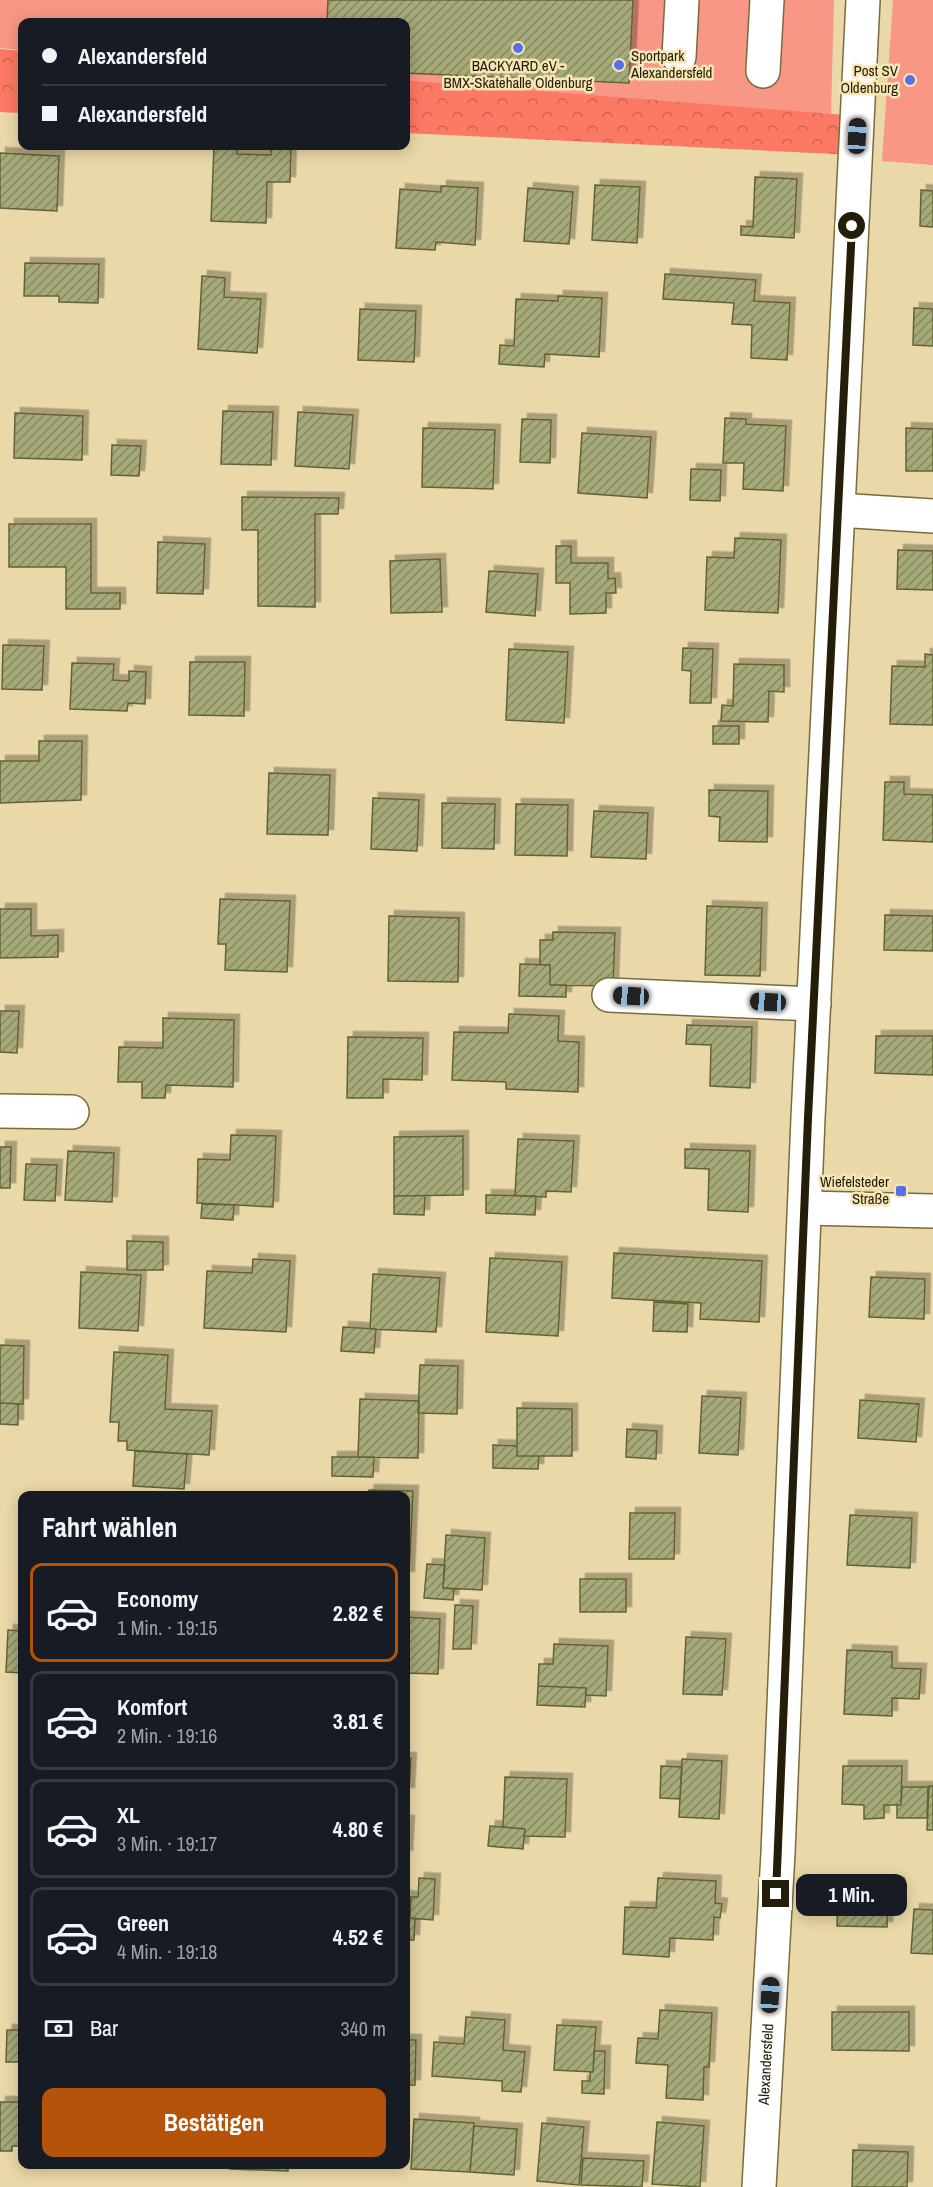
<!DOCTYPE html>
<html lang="de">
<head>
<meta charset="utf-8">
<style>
  body { margin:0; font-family:"Archivo Narrow",sans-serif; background:#242831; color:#f1f3f6; height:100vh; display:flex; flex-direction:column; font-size:22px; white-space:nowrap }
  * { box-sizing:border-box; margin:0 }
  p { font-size:20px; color:#9ea1a6 }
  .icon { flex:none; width:33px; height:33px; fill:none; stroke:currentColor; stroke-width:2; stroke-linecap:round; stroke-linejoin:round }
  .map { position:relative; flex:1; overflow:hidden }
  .drawer { position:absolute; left:18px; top:1491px; width:392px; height:678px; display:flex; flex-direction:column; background:#171b24; border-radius:12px; box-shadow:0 3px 15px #0003 }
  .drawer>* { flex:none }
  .banner { position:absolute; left:18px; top:18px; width:392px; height:132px; border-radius:12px; box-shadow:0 3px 15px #0003; display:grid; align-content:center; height:132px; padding:0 24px; background:#171b24 }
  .end { position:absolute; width:27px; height:27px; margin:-14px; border:8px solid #231d0a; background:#fff; box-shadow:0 0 0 3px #fff }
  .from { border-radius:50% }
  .bubble { position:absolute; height:42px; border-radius:12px; background:#171b24; box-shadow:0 3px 15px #0003; font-size:20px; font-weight:800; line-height:42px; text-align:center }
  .car { position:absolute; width:18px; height:36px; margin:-18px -9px; border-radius:8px; box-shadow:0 0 4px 2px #0007; background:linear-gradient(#222 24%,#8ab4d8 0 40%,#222 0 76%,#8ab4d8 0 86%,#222 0) }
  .banner b { display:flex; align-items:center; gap:21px; height:57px; font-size:22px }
  .banner b+b { border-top:2px solid #363941 }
  .banner i { width:15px; height:15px; background:#f1f3f6 }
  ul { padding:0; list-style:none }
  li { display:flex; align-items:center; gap:18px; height:99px; margin:0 12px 9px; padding:0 12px; border:3px solid #363941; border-radius:12px }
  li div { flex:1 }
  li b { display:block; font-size:22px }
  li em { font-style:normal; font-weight:800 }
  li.on { border-color:#b45309 }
  li>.icon { width:54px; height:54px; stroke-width:1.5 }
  h2 { padding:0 24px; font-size:27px; line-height:72px }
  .pay { display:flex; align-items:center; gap:15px; height:66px; padding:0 24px; font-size:22px }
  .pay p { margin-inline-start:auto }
  .button { display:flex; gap:12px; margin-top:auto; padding:12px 24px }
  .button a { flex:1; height:69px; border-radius:12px; background:#b45309; color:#fff; font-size:24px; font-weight:800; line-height:69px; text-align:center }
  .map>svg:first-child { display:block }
</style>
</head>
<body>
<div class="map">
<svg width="933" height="2187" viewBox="0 0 933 2187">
  <defs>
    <pattern id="forest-crowns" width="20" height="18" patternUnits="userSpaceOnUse" patternTransform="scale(1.5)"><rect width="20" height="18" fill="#fc7964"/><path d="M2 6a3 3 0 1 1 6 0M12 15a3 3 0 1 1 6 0" fill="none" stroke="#cc6351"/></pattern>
    <pattern id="building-hatch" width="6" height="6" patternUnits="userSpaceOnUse" patternTransform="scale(1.5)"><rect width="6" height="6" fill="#a6a979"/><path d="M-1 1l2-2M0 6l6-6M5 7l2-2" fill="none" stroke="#878961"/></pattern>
    <filter id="shadow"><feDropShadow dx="5.5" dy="-5.5" stdDeviation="0" flood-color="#0004"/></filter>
  </defs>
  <rect width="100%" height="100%" fill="#ead8a8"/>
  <!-- green -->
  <path fill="#f89786" d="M0,0H834L831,114L405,80V22H22V50L0,48Z
    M893,0H933V165L882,161Z"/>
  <!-- forest -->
  <path fill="url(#forest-crowns)" d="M0,49L22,51V113L0,112Z
    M405,80L858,116L856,155L405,133Z"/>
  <!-- building -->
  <path fill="url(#building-hatch)" stroke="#616335" stroke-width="1.5" filter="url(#shadow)" d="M328,0H633L629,83L405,73V22H327Z
    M214,146H238L237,154L271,155V146H291L290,182H267L266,223L211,221Z
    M0,153L59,156L57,211L0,208Z
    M755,177L797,179L794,238L741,235V226L753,227Z
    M595,185L640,187L637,243L592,240Z
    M441,186L478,188L475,245L436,242L435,250L396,248L400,189L441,192Z
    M528,188L573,192L569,244L524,241Z
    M921,190L933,191V227L920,226Z
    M25,263L99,264L98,303L59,302V296H24Z
    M665,274L756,280L754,301L790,303L787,360L751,358L752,325L732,324L734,303L663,299Z
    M202,276L225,278L224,297L261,299L257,353L198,349Z
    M558,296L602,298L599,357L545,354L544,367L499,364L500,345L514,346L516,299L558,301Z
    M914,308L933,309V346L913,345Z
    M360,309L416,311L414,362L358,360Z
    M223,411L273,412L271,465L221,464Z
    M298,412L353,415L349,469L295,466Z
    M15,413L83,416L82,460L14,458Z
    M725,418L746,419V424L786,426L783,491L743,489L744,463H723Z
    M522,419L551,420L550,463L520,462Z
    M423,428L495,430L493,489L422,487Z
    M906,428L933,429V471H906Z
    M582,433L651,437L647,498L578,493Z
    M112,445L141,446L139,476L111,475Z
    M691,469L721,470L720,501L690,500Z
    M242,497L339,498L338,514H315V607L258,606V530H242Z
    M9,524H91V593H120V609H66V567H9Z
    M735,538L781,540L778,613L705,610L707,557L734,558Z
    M158,542L205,544L203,594L157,593Z
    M556,546H571V563H608V579L615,578L616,593H606V613L570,614V583H556Z
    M898,550L933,551V590L897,589Z
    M440,559L442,612L391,613L390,561Z
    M489,571L538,574L535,616L486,612Z
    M3,645L44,646L42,690L2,689Z
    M683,648L713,649L711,703H690L691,671L682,670Z
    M509,649L568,652L564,723L506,720Z
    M925,654L933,655V725L890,724L892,666L925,667Z
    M190,662H245L244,716L189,715Z
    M72,663L114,664L113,680L129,681V671L146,672L145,704L128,703L127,711L70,709Z
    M734,664L784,665V692L769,691L768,722L721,721L722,705L733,706Z
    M713,726H739V744H713Z
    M39,741H82L81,800L0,803V761H39Z
    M269,773L330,775L328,835L267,834Z
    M885,782H904V794L933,795V842L883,840Z
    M709,790L768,791L767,842L719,841L720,817L709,816Z
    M373,798L419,800L417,851L371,849Z
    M442,803L495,804L494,849L442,848Z
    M516,804L568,805L567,856L515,855Z
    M594,811L648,813L646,859L591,857Z
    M220,899L290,901L287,972L225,970L226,944H218Z
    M707,906L762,908L760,976L705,975Z
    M0,909H31V936L58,935V957L0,958Z
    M885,915L933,916V951L884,950Z
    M389,916L459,918L458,982L388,981Z
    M553,932L615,933L613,986L550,985V965H540V940H553Z
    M520,964L550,965V985H566V997L519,996Z
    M0,1011H19L17,1053L0,1052Z
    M509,1014L559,1016L558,1041L579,1042L578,1092L506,1089V1082L452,1080L454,1032L508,1033Z
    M163,1018L234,1020L233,1087L166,1085L165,1098H142V1082H118L119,1047L163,1048Z
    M687,1025L752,1027L750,1088L710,1086L711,1045L686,1044Z
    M876,1036H933V1075L875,1073Z
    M348,1037L423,1038L422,1080L383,1079V1098H347Z
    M231,1135L276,1136L273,1207L197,1203L198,1159L230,1160Z
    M463,1136V1195L394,1196V1137Z
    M518,1139L574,1141L571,1192L546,1191V1197L515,1196Z
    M0,1147H11L10,1188H0Z
    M685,1149L750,1151L748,1212L708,1210L709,1169L685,1168Z
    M68,1151L114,1153L112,1202L65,1200Z
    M26,1164L57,1165L55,1201L24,1200Z
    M486,1195L536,1196L535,1215L486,1213Z
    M394,1196H425L424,1215L394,1214Z
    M202,1204L234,1205L233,1220L201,1218Z
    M127,1241L163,1242V1270H127Z
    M614,1253L762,1261L759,1322L700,1319L701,1303L612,1298Z
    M490,1258L562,1262L558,1336L486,1332Z
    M253,1259L290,1261L286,1332L204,1328L207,1271L252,1273Z
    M81,1272L141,1275L138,1331L79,1328Z
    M373,1274L440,1278L436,1332L370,1329Z
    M871,1277L925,1279L924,1319L869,1317Z
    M654,1302L688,1304L687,1332L653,1331Z
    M343,1327L376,1329L374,1353L341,1351Z
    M0,1345L24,1346L23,1404L0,1403Z
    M114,1352L168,1355L165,1409L212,1411L209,1455L127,1450V1441H118L119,1422H110Z
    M420,1365L458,1366L457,1414L418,1413Z
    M702,1396L741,1398L738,1455L699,1453Z
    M360,1399L419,1401L418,1458L358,1457Z
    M860,1400L919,1404L916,1442L858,1438Z
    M0,1403L18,1404V1425L0,1424Z
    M517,1408L572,1409V1456H517Z
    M627,1429L657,1431L656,1459L626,1457Z
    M493,1445L517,1446V1456H539L538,1469L493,1468Z
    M135,1451L187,1454L184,1489L133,1486Z
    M332,1457H374L373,1477L332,1476Z
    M369,1490L413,1491L409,1577H405V1496H368Z
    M630,1513H675L674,1559H629Z
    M850,1515L912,1518L910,1568L847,1565Z
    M446,1535L485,1538L482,1590L443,1588Z
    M427,1564L445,1565L443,1588L454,1589L453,1600L424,1598Z
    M580,1579H626V1612H580Z
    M455,1605L473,1606L471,1649H453Z
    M405,1617L440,1619L438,1674L405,1673Z
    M8,1630L22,1631V1673L6,1672Z
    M686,1637L726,1639L722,1695L683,1694Z
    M554,1644L608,1646L606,1696L586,1695V1688L538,1686L539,1664H553Z
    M847,1650L892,1652V1668L921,1669L919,1699L892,1698V1716L844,1714Z
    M538,1686L586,1688L585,1707L537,1705Z
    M405,1758H411L409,1793H405Z
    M682,1759L722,1761L719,1819L679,1817Z
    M661,1766L682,1767L680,1799L660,1798Z
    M843,1766H902L901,1805H884V1818L864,1819V1805L842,1804Z
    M505,1777L567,1779L565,1837L524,1836L525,1829L503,1827Z
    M929,1786H933V1830H927Z
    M902,1787H928L927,1818H897V1805H901Z
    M405,1821H409L407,1856L405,1855Z
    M490,1826L525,1829L523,1849L488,1846Z
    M419,1878L435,1879L433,1920L410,1918L411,1897H418Z
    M658,1878L716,1881L715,1903L722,1904L720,1918L714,1917L713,1940L670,1938L669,1957L623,1954L625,1907L656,1908Z
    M838,1882L899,1883V1903H888L887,1927L837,1926Z
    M405,1896L411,1897L410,1918L415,1919L414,1940H405Z
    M914,1909L933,1910V1954L911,1953Z
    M660,2010L712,2013L709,2067H704L703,2100L666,2098L668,2065L636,2063L638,2038L658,2039Z
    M832,2012H909V2051L832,2050Z
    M466,2017L505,2020L503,2050L525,2052L521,2092L502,2091V2081L432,2076L434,2042L464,2044Z
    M557,2025L596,2027L593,2072L554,2070Z
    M7,2030H22V2062H6Z
    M405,2040H416L415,2085H405Z
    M594,2051H605L604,2094L582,2093V2081H590V2072H593Z
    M0,2102H22V2146H12V2151H0Z
    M414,2119L474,2123L470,2172L411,2169Z
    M657,2122L704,2126L700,2187L652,2184Z
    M542,2123L584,2127L579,2185L537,2181Z
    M474,2126L517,2129L514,2175L470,2172Z
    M853,2150L908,2152L907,2187H852Z
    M583,2158L644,2161L642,2187L581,2185Z
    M230,2164H288V2171L230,2169Z"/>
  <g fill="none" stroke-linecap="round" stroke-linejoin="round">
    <defs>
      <g id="minor">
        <path d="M679,57L682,0"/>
        <path d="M763,71L767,0"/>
        <path d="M838,510L933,516"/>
        <path d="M609,995L814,1004"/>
        <path d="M0,1111L72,1112"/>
        <path d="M806,1208L933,1211"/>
        <path id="s1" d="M759,2187L778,1853L808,1118L863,0"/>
      </g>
    </defs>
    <!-- minor casing -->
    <use href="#minor" stroke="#7a6a3d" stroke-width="36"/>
    <!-- minor -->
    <use href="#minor" stroke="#fff" stroke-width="33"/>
  </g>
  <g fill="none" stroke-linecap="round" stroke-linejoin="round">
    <!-- route -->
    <path stroke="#231d0a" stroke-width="8" d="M776,1894L808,1118L852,226"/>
  </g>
  <!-- markers -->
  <g fill="#5770e6" stroke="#f7e6b5" stroke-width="2">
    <circle cx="518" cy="48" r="6"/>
    <circle cx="619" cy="65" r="6"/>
    <circle cx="910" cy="80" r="6"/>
    <rect x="895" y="1185" width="12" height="12" rx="3"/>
  </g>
  <g text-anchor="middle" stroke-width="5" stroke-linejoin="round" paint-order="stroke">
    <!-- poi labels -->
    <g font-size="15" fill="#231d0a" stroke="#f7e6b5" text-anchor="end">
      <text x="631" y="61" text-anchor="start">Sportpark<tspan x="631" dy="17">Alexandersfeld</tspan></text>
      <text x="518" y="71" text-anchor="middle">BACKYARD eV -<tspan x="518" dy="17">BMX-Skatehalle Oldenburg</tspan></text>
      <text x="898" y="76">Post SV<tspan x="898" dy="17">Oldenburg</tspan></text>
      <text x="889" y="1187">Wiefelsteder<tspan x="889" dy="17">Straße</tspan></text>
    </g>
    <!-- street labels -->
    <g font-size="15" fill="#231d0a" stroke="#f7e6b5">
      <text dy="5" stroke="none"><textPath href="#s1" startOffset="123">Alexandersfeld</textPath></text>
    </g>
  </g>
</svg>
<i class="end from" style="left:852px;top:226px"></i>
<i class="end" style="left:776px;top:1894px"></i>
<div class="bubble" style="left:796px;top:1874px;width:111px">1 Min.</div>
<i class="car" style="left:857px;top:136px;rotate:3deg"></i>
<i class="car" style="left:631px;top:996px;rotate:273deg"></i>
<i class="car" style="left:768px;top:1002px;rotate:273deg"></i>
<i class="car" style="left:770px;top:1995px;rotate:3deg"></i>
<div class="banner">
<b><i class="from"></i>Alexandersfeld</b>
<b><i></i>Alexandersfeld</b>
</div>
<section class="drawer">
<h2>Fahrt wählen</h2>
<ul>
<li class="on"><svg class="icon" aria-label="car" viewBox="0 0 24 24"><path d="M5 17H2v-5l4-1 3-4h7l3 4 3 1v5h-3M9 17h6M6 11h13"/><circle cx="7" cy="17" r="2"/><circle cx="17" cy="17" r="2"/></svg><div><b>Economy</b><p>1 Min. · 19:15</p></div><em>2.82 €</em></li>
<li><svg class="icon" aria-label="car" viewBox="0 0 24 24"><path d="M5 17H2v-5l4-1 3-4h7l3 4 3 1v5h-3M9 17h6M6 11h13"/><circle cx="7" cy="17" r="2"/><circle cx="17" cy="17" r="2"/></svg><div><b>Komfort</b><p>2 Min. · 19:16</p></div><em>3.81 €</em></li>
<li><svg class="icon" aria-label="car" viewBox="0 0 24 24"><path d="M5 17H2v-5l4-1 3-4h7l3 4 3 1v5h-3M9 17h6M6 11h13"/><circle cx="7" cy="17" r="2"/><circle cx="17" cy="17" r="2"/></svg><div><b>XL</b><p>3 Min. · 19:17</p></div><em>4.80 €</em></li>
<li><svg class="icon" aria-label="car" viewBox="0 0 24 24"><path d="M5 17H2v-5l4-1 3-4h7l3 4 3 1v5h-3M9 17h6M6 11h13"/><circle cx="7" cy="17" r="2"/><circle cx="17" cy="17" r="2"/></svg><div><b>Green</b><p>4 Min. · 19:18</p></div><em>4.52 €</em></li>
</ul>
<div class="pay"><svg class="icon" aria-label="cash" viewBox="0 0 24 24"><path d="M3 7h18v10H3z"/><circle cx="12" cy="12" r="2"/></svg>Bar<p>340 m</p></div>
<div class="button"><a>Bestätigen</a></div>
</section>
</div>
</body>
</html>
